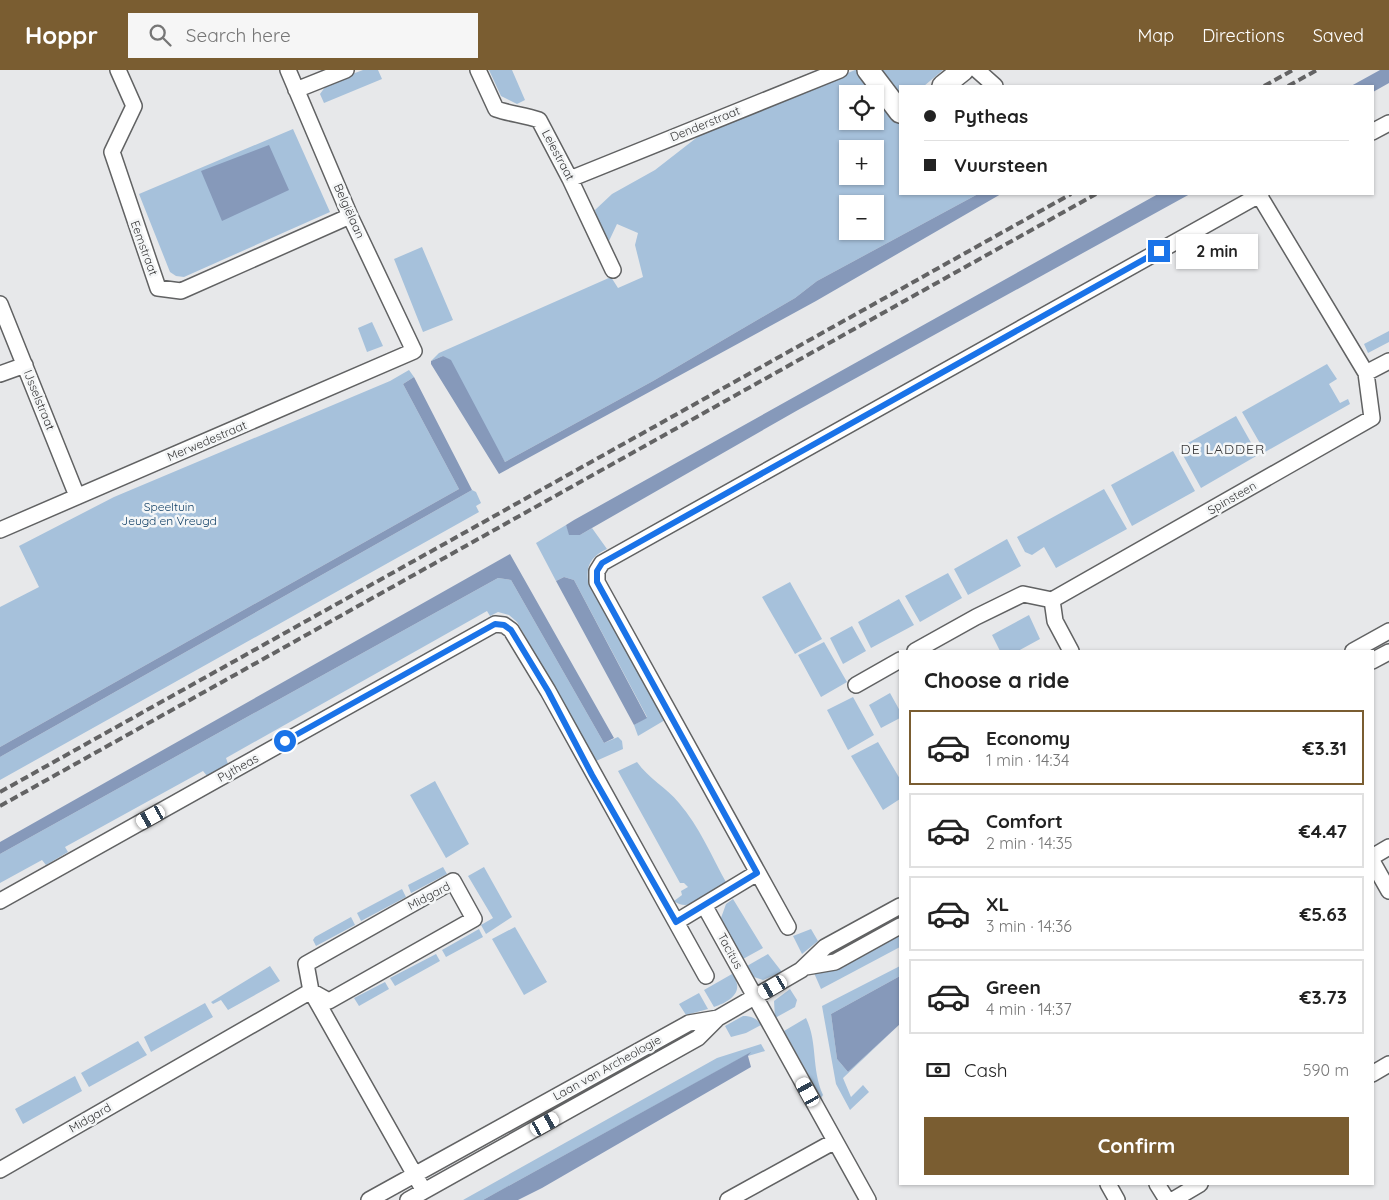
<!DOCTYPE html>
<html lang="en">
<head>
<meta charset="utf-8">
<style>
  body { margin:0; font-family:Quicksand,sans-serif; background:#f6f6f6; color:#222; height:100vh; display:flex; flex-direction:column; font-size:19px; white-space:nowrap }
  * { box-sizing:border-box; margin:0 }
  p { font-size:16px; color:#767676 }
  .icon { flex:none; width:28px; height:28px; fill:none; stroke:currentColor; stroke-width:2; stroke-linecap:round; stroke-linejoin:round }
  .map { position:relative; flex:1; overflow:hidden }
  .panel { position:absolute; left:899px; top:580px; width:475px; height:535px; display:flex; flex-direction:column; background:#fff; border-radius:0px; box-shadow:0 1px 4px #0004 }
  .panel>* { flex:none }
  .guide { position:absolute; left:899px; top:15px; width:475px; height:110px; border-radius:0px; box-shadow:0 1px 4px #0004; display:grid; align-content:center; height:110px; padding:0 25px; background:#fff }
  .controls { position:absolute; left:839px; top:15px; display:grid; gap:10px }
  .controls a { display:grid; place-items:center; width:45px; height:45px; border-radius:0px; background:#fff; box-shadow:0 1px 4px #0004; font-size:25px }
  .end { position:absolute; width:22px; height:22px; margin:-11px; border:6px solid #1a73e8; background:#fff; box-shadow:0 0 0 2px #fff }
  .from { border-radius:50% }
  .bubble { position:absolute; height:35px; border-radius:0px; background:#fff; box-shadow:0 1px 4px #0004; font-size:16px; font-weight:700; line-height:35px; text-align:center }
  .car { position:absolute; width:15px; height:30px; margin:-15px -8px; border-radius:6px; box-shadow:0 0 4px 1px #0007; background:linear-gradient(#fff 24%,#345 0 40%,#fff 0 76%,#345 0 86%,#fff 0) }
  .guide b { display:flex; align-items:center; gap:18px; height:48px; font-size:19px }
  .guide b+b { border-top:1px solid #e0e0e0 }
  .guide i { width:12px; height:12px; background:#222 }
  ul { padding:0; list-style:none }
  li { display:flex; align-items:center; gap:15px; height:75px; margin:0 10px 8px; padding:0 15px; border:2px solid #e0e0e0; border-radius:0px }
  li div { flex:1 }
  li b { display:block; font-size:19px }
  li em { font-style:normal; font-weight:700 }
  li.selected { border-color:#7a5d31 }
  li>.icon { width:45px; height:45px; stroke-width:1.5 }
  h2 { padding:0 25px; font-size:22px; line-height:60px }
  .pay { display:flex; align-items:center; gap:12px; height:55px; padding:0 25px; font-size:19px }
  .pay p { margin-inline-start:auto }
  .button { display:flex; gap:10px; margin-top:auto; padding:10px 25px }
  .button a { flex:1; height:58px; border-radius:0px; background:#7a5d31; color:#fff; font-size:20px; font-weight:700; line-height:58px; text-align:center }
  header { display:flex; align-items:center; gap:30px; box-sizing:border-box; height:70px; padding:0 25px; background:#7a5d31; color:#fff }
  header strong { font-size:24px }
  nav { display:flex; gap:28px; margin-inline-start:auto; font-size:18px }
  .search { width:350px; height:45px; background:#f6f6f6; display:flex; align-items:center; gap:12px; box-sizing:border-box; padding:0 18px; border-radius:0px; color:#767676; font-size:19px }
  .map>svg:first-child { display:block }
</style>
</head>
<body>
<header>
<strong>Hoppr</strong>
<div class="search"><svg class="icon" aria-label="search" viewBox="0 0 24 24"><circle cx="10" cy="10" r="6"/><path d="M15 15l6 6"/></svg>Search here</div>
<nav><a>Map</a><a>Directions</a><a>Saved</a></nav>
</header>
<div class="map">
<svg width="1389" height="1130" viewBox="0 0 1389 1130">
  <rect width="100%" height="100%" fill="#e7e8ea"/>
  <!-- green -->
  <path fill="#a6c1db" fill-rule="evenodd" d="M363,0H378L382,9L324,33L320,24L328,13Z
    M489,0H512L525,30L517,34L501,26Z
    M855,0H858L875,24H848V51H875V24L900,53V124H978L817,211L795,228L653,311L505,392L443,286L431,291L439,283L611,207L618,218L643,207L635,175L638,163L617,154L609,171L599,157L595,140L612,124L655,100L700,65ZM848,79H875V106H848ZM848,134H875V161H848Z
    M878,0H943L924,16H900V25Z
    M293,59L330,142L184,207L176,206L170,202L139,124Z
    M422,177L453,250L423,262L394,189Z
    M372,252L383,276L367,282L358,258Z
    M1389,261V272L1368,283L1364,274Z
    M1327,294L1337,309L1329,314L1340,333L1348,329L1350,334L1265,382L1242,342Z
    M409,300L414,307L403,314L459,419L0,677V537L39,517L19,476L114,427L390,311Z
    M1236,346L1258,385L1201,418L1179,378Z
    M1173,381L1195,421L1132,456L1111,415Z
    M1104,419L1127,459L1056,498L1044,477L1032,485L1025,482L1017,467Z
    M472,420L476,422L481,433L476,436L479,442L0,710V687Z
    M566,455L570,465H580L592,458L607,479C592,486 586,494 588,511L665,650L638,666L634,655L647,647L574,510L564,507L556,511L536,473Z
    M1007,469L1021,496L968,525L954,499Z
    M948,503L962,528L920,552L905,526Z
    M498,508L511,510L604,673L618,667L622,671L623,679L596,691L517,552L509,545L498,542L490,546L487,541L226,688L228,694L208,707L203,701L65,777L68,782L46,795L42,790L0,813V784Z
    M790,512L822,569L795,584L762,527Z
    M899,529L914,555L871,578L858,552Z
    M1029,545L1040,569L1018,581H1000L992,565Z
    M852,556L866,581L843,594L830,568Z
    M824,572L847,612L821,627L798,585Z
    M890,623L900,641V648L881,658L869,635Z
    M853,627L874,665L848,680L827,640Z
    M878,672L900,709V729L883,740L851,686Z
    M637,692C649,709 666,717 679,733C699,756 712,787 727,814C713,822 689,844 674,831L682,825L681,821L688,817L684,813H680L618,701Z
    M435,711L469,774L446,788L410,725Z
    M443,797L447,804L411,823L408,815Z
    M484,797L512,847L486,864L481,855L493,848L468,806Z
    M402,819L406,827L361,851L357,843Z
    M733,829L763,878L743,889L721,848L726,834Z
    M351,847L355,855L316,876L313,870L315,867Z
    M515,857L547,912L524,925L492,869Z
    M479,859L483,867L446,887L442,880Z
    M811,859L818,871L802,884L793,866Z
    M900,862V877L821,919L814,903Z
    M436,884L440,891L395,916L390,908Z
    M768,884L782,902L763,910L754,907L747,896Z
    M270,896L280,911L228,940L221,930L213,934L211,932Z
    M900,896V906L831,944L837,989L848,1002L900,954L843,1008L851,1027L863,1015L869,1022L850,1040L836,1014L822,936Z
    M732,904C746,922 729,932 714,937L704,920Z
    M385,912L389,919L359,936L354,928Z
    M790,919L797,930L795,937L775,948L774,931Z
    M699,923L708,939L686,945L679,934Z
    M205,933L213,947L151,982L144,967Z
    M743,946C751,946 757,948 761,955L746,963L731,967L725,956Z
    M806,948C818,973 811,998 823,1025L821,1028L784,961Z
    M138,971L147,985L89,1017L81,1003Z
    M761,974L765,981L748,986L750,983L483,1130H463L717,988Z
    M75,1006L82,1021L23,1054L15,1039Z"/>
  <!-- water -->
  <path fill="#8699ba" d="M1380,0H1389V13L1373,22L1372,16H1351Z
    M269,75L289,120L222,151L201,101Z
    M978,124H1001L816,231L499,404L431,294V291L443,286L451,290L505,392L653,311L795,228L817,211Z
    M1158,124H1190L798,340L592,458L580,465H569L566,455L574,450Z
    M414,307L472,420L0,687V677L459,419L403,314Z
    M510,484L614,668L604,673L511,510L498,508L0,784V772Z
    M564,507L574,510L647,648L634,655L556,511Z
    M900,906V954L848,1002L837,989L831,944Z
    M751,982L748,986L751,997L542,1118L518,1130H483Z"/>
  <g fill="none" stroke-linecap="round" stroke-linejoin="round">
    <defs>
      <path id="street" d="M118,0L134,36L112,82L158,218L181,221L350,146
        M478,0L496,39C510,44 525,45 539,50L570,109L613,200
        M977,0L995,16
        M296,20L346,0
        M1372,62L1389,53
        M570,109L840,0
        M0,234L77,426
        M1366,303L1389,291
        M0,304L25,295
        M0,460L414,281L350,146L288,0
        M915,581L976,547L1023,524L1052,530
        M1071,581L1055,551L1052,530L1372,348L1366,303L1259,125
        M1353,581L1389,561
        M1372,591L1389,582
        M856,615L900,590
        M1372,787L1389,777
        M1372,791L1389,821
        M0,831L495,554L504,555L511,560L548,621L676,852L757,803
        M704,835L868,1130
        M676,852L706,906
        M788,857L597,512V501L602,493L1261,124
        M806,897L835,892L900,856
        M311,921L329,931L474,849L453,811L306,894L311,921L424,1121
        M1372,1004L1389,994
        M0,1100L311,921
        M1108,1114L1117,1130
        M1157,1114L1167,1130
        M369,1130L689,953L718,948
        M408,1130L698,968L718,948L801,900L825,877L900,836
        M728,1130L835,1071
        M1173,1130L1200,1114"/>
      <path id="secondary" d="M868,0L900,42
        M943,16L963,0"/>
    </defs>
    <!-- street casing -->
    <use href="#street" stroke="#616263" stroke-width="18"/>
    <!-- secondary casing -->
    <use href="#secondary" stroke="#616263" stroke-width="24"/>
    <!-- street -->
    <use href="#street" stroke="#fff" stroke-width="15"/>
    <!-- secondary -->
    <use href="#secondary" stroke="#fff" stroke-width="21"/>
    <!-- rail -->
    <path stroke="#636364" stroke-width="4" stroke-dasharray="8 4" stroke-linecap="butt" d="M1264,16L1293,0
      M1288,16L1317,0
      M0,722L1071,124
      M0,736L1096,124"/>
  </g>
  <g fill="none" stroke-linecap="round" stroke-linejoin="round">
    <!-- route -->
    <path stroke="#1a73e8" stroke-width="6" d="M285,671L495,554L504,555L511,560L548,621L592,705L676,852L757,803L597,512V501L602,493L1159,181"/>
  </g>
  <g text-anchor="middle" stroke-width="5" stroke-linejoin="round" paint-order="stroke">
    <!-- street labels -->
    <g font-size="12" fill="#383839" stroke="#f4f6f7">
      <text transform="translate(705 54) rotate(-22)" y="4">Denderstraat</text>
      <text transform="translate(558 85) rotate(62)" y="4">Leiestraat</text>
      <text transform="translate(349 141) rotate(66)" y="4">Belgiëlaan</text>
      <text transform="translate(144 178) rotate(70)" y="4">Eemstraat</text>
      <text transform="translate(39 330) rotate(68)" y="4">IJsselstraat</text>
      <text transform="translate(207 371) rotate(-23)" y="4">Merwedestraat</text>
      <text transform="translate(1232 428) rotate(-30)" y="4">Spinsteen</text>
      <text transform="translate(238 698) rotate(-29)" y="4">Pytheas</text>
      <text transform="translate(429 826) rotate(-28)" y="4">Midgard</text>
      <text transform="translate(730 881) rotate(61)" y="4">Tacitus</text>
      <text transform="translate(607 998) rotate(-29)" y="4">Laan van Archeologie</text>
      <text transform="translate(90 1048) rotate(-30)" y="4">Midgard</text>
    </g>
    <!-- park labels -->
    <g font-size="12" fill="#0e3e65" stroke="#f4f6f7">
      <text x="169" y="441">Speeltuin<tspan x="169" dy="14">Jeugd en Vreugd</tspan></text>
    </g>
    <!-- neighbourhood labels -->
    <g font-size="14" letter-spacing="1" fill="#383839" stroke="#f4f6f7">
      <text x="1223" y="384">DE LADDER</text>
    </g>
  </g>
</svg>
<div class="controls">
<a><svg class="icon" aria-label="locate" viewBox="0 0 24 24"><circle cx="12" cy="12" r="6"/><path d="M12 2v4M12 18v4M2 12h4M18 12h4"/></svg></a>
<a>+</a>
<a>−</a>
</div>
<i class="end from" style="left:285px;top:671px"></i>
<i class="end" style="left:1159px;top:181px"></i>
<div class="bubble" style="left:1176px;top:164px;width:82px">2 min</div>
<i class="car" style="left:151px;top:747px;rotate:241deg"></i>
<i class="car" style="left:773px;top:917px;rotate:240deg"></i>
<i class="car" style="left:808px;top:1022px;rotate:331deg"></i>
<i class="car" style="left:545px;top:1054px;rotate:61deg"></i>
<div class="guide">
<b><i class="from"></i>Pytheas</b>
<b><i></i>Vuursteen</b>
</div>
<section class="panel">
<h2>Choose a ride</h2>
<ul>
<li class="selected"><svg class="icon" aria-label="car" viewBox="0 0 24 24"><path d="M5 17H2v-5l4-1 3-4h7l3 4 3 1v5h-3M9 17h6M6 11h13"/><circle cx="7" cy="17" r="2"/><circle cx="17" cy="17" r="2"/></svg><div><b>Economy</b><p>1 min · 14:34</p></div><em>€3.31</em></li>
<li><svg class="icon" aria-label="car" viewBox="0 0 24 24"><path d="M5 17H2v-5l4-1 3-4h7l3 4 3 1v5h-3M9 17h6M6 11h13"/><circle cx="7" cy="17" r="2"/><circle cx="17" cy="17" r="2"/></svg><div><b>Comfort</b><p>2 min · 14:35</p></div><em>€4.47</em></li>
<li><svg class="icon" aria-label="car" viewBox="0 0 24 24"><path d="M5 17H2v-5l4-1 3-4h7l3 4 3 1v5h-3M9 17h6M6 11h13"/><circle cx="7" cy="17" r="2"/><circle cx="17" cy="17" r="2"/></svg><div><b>XL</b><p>3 min · 14:36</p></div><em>€5.63</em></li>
<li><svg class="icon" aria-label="car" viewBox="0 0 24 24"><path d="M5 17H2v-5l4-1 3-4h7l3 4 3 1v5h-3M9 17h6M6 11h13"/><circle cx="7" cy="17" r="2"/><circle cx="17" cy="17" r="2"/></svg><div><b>Green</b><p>4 min · 14:37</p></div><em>€3.73</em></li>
</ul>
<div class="pay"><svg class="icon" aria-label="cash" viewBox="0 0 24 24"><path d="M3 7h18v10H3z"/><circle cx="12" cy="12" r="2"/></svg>Cash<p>590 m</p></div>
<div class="button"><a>Confirm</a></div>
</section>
</div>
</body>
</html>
